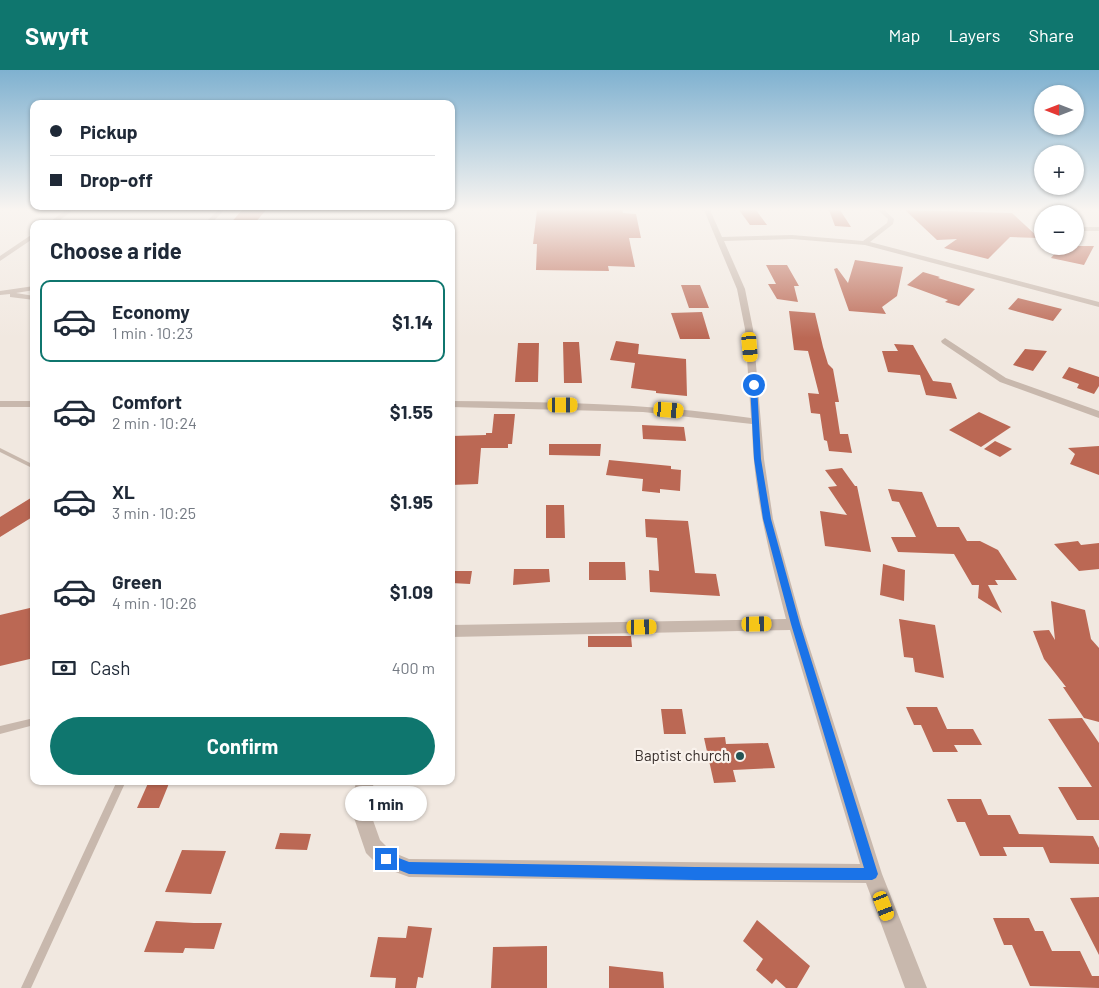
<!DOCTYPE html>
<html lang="en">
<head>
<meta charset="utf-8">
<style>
  body { margin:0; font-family:Barlow,sans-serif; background:#f2f2f3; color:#1f2937; height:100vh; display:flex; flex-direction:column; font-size:19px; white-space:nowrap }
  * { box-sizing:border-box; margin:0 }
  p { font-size:16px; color:#747a83 }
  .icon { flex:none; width:28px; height:28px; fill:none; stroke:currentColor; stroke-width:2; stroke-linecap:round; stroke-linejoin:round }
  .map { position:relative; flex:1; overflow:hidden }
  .side { position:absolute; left:30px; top:150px; width:425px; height:565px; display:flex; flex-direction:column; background:#fff; border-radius:10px; box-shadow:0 1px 4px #0004 }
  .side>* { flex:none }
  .top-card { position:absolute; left:30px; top:30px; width:425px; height:110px; border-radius:10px; box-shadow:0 1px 4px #0004; display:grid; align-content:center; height:110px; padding:0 20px; background:#fff }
  .needle { width:32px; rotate:270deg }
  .controls { position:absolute; left:1034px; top:15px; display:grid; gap:10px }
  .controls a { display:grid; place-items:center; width:50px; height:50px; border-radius:50%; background:#fff; box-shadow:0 1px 4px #0004; font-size:25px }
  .end { position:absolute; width:22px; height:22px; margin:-11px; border:6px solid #1a73e8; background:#fff; box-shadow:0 0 0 2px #fff }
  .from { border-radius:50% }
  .bubble { position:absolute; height:35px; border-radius:18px; background:#fff; box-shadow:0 1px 4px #0004; font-size:16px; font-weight:700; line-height:35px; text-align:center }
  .car { position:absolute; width:15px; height:30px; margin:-15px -8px; border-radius:6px; box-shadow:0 0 4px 1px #0007; background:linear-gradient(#f5c518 24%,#345 0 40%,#f5c518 0 76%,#345 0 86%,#f5c518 0) }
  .top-card b { display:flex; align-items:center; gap:18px; height:48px; font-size:19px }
  .top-card b+b { border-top:1px solid #e0e1e3 }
  .top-card i { width:12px; height:12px; background:#1f2937 }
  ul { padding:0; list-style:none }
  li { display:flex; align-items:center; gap:15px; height:82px; margin:0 10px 8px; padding:0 10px; border:2px solid transparent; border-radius:10px }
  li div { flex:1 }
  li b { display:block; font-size:19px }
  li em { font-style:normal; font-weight:700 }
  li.current { border-color:#0f766e }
  li>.icon { width:45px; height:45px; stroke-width:1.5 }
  h2 { padding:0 20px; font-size:22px; line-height:60px }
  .pay { display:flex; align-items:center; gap:12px; height:55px; padding:0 20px; font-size:19px }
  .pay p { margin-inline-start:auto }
  .primary-button { display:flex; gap:10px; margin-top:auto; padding:10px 20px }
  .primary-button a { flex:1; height:58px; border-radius:30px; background:#0f766e; color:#fff; font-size:20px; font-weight:700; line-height:58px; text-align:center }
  header { display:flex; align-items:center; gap:30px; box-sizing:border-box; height:70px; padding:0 25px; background:#0f766e; color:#fff }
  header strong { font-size:24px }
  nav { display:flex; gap:28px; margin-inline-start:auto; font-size:18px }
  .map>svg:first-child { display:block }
</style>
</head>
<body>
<header>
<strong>Swyft</strong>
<nav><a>Map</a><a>Layers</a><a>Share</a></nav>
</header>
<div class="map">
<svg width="1099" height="918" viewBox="0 0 1099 918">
  <rect width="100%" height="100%" fill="#f1e8e0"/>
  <!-- building -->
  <path fill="#bb6854" d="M242,140H266L254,154H230Z
    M537,140H622L623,143L636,144L641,168H629L635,197L608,196L609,201L536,200L537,174H533Z
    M739,140H756L767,155H750Z
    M829,140H840L851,157L835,156Z
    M905,140L1012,143L1039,168L1010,167L988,189L944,178L957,169L937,170Z
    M1061,176H1094L1084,195L1051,188Z
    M855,190L903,197L897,226L882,237L886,244L849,241L834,199L837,198L848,213Z
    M766,195H787L799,216H794L798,232L777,229L768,214H776Z
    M923,202L940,207L938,208L975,219L959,236L945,232L948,230L907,215Z
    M681,215H700L709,238H689Z
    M1018,228L1062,239L1053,251L1008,239Z
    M789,241L815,243L823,277L828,294L833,299L839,332H835L840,364H848L852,383L829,381L827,371L824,370L820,344L811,343L808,323L819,324L808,281L794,280Z
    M702,242L710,269H680L671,243Z
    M616,271L639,274L638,284L686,289L687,326L656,323V321L631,318L635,293L610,290Z
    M563,272H579L582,313H564Z
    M518,273H539L538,312H515Z
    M894,274L913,275L933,311L951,313L957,329L926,325L920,305L888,302L882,281H898Z
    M1025,279L1047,281L1033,301L1013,295Z
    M1069,297L1099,307V316L1094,324L1077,318L1079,314L1062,308Z
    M979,342L1011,357L981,377L949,360Z
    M494,344H515L512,374H508V378H481L478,414L451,415V366L486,365V363H492Z
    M642,355L684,357L686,371L643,369Z
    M995,371L1012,379L1000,387L984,379Z
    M549,374H601L600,386L549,385Z
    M1099,376V405L1070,394L1075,384L1068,378Z
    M609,390L671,396V399L681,400L680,421L660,419V423L642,421L643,409L606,405Z
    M842,398L855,416H857L871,482L825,476L820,441L847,445L828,417L837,416L825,400Z
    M888,419L922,422L937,457H959L967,471H980L998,480L1017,510H995L998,515H988L1002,543L978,528L979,515H972L954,484L898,482L891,467H916L899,432L892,431Z
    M34,426V446L0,467V447Z
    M546,435H564L565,468H546Z
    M645,449L688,451L695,503L716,504L720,526L650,522L649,500L659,501L657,468L646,467Z
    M1078,471L1081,475L1099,473V499L1079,501L1054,474Z
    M589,492H625L626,510H589Z
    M883,494L905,500L904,531L880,525Z
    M514,499H549L550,512L513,515Z
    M451,501H472L470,514L451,513Z
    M1051,531L1085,540L1091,569L1099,578V652L1084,648L1063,617H1066L1044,589L1033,561L1049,560L1055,570Z
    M34,537V588L0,596V545Z
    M899,549L935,555L944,608L915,602L913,588L904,587Z
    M588,566H631L632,577H588Z
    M906,637H937L947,659H973L982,675H954L958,682H933L921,655H914Z
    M661,639H682L686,664H664Z
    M1082,648L1099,673V750H1077L1058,717H1092L1048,649Z
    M725,667L726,674L768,673L775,698L733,700L736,712L714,713L704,668Z
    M149,711H170L159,738H137Z
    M947,729H981L988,745H1010L1019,764L1093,766L1099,778V794L1050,793L1043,777H1003L1007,786H980L965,752H957Z
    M280,763L311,764L307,780L275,779Z
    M182,780L226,781L211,824L165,822Z
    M1099,827V885L1070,828Z
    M993,848H1029L1035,861H1043L1052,881H1080L1092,906H1099V918L1030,916L1012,875H1004Z
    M757,850L810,896L797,918H786L776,909L772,914L756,900L763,889L743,871Z
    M156,851L194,853H222L214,879L185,878L183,883L144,882Z
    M408,856L432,858L423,908L418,907L416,918H395L396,908L370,907L378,867L406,868Z
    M547,876V918H491L493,877Z
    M609,896L663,902L664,918H609Z"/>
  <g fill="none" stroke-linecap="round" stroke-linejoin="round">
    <!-- lane -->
    <path fill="#c8b8ad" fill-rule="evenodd" d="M0,378L34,395V399L0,382Z
      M34,648V655L0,664V656Z
      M117,711H126L31,918H21Z"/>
    <!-- street -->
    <path fill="#c8b8ad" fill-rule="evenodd" d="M66,140H73L55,154H47Z
      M218,140H224L211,154H204Z
      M704,140H710L722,167L792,165L863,171L887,153L888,149L878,140H884L894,149L893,154L870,172L1099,232V237L865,175L792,169L724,171L745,219L753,259L764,389L773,449L802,554L882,804L927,918H905L866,813L409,807L379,796L366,783L351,739L356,711H374L369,739L380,770L392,782L409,789L860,794L790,560L451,567V555L786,549C769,482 753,423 752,354L643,342L451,337V331C552,332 652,333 751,348L745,259L737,219Z
      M1075,157H1099V161H1075Z
      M34,163V168L0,191V186Z
      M34,216V220L16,223L34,226V230L10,227V224L0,225V221Z
      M945,268L1006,308L1099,341V348L1000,312L942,273L941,271Z
      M0,331H34V337H0Z"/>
  </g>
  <!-- sky -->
  <linearGradient id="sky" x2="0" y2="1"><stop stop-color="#7fb1d0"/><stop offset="0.52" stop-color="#f9f5f1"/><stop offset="1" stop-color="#f9f5f1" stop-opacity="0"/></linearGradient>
  <rect width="1099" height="268" fill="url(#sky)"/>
  <!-- route -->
  <path fill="#1a73e8" d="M754,313L757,315L761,389L771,449L800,554L878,804L876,808L872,810H695L409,804L382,793L380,789L382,784L386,783L409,792L695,797L864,798L791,554L763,449L754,389L750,315Z"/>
  <!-- markers -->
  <circle fill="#245455" stroke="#f9f2ec" stroke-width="2" cx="740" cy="686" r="5"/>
  <g text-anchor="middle" stroke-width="4.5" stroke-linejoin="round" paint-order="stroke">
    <!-- near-poi labels -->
    <g font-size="15" fill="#372e2b" stroke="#f9f2ec" text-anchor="end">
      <text x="730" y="691">Baptist church</text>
    </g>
  </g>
</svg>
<div class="controls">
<a><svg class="needle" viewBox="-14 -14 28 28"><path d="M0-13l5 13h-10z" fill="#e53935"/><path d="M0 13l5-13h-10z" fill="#747a83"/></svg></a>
<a>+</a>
<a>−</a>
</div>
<i class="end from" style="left:754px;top:315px"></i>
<i class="end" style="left:386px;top:789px"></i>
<div class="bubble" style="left:345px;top:716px;width:82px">1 min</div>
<i class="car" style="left:750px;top:277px;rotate:175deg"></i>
<i class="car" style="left:563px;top:335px;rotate:90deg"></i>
<i class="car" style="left:669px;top:340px;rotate:95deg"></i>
<i class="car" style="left:757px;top:554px;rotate:89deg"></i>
<i class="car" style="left:642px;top:557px;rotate:89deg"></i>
<i class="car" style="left:884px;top:836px;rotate:159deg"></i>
<div class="top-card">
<b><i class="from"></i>Pickup</b>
<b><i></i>Drop-off</b>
</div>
<section class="side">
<h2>Choose a ride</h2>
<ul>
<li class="current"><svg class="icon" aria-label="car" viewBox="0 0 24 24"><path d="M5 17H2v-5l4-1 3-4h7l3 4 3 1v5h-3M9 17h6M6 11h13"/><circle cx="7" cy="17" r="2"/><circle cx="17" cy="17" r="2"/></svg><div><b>Economy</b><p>1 min · 10:23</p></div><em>$1.14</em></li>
<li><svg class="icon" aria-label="car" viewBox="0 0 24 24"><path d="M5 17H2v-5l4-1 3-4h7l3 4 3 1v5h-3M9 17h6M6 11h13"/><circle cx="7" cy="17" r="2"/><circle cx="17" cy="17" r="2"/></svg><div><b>Comfort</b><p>2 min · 10:24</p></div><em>$1.55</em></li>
<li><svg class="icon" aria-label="car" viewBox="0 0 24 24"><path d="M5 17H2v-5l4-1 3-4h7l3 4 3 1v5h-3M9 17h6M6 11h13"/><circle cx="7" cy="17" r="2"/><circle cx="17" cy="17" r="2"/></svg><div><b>XL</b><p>3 min · 10:25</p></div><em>$1.95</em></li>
<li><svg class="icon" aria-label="car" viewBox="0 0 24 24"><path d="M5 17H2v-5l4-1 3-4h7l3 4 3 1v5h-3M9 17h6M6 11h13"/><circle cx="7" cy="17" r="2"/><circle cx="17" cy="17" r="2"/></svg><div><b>Green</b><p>4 min · 10:26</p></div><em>$1.09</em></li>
</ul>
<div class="pay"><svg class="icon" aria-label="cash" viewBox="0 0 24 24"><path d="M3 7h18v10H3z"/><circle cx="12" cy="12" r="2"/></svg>Cash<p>400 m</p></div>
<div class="primary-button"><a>Confirm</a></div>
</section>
</div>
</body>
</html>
